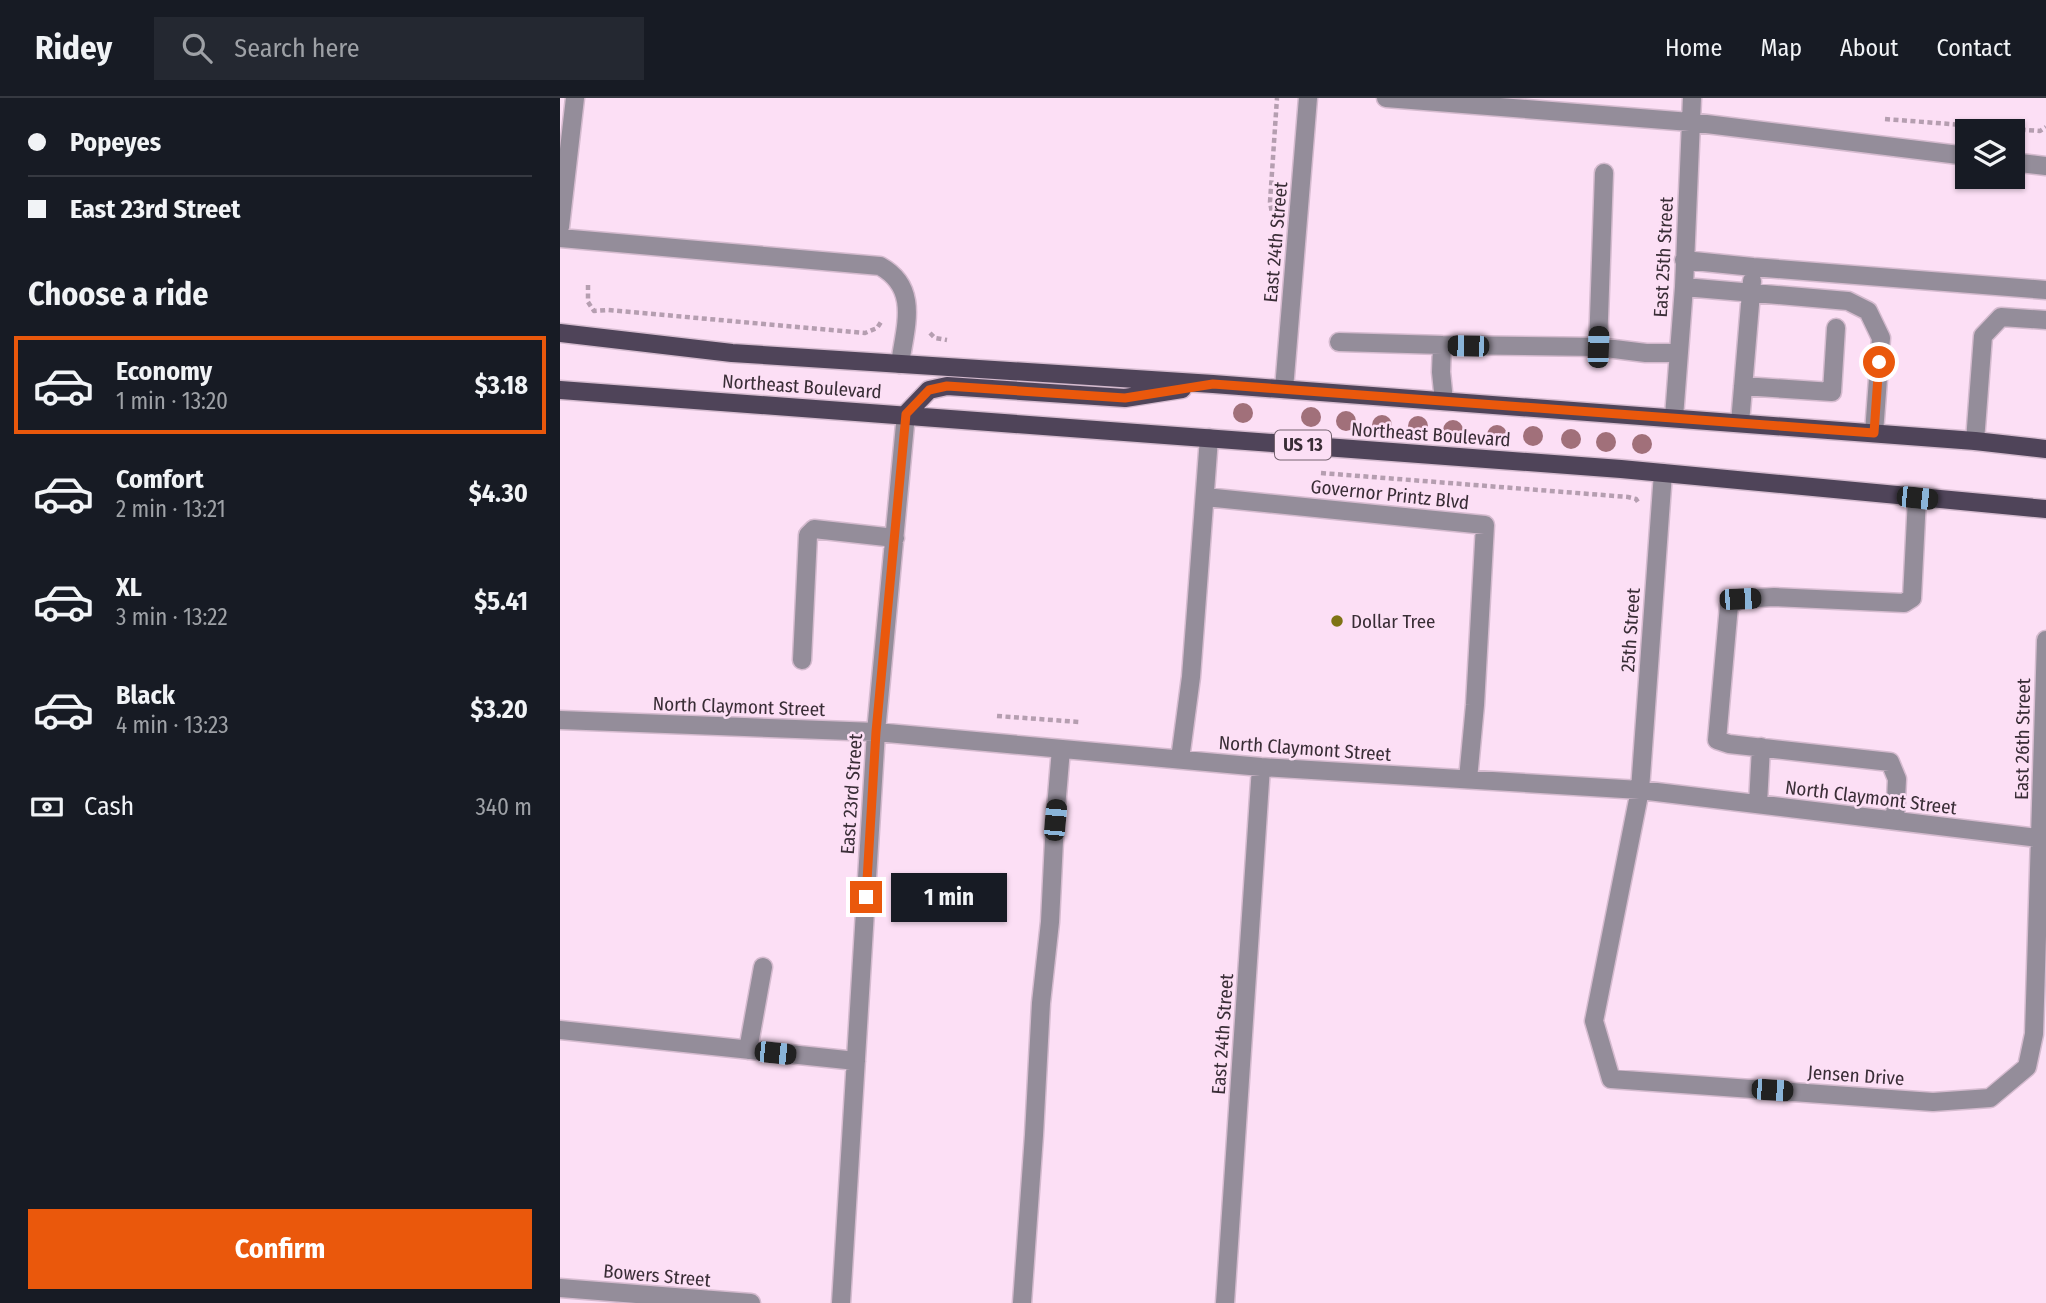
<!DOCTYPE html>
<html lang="en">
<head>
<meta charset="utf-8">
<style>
  body { margin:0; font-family:"Fira Sans Condensed",sans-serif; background:#242831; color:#f1f3f6; height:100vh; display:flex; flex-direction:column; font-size:26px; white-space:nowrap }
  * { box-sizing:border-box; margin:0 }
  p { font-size:23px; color:#9ea1a6 }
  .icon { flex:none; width:38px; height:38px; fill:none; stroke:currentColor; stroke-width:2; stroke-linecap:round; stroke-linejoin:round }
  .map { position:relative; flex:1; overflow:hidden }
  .details { display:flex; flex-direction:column; background:#171b24; width:560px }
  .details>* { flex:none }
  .top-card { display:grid; align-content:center; height:154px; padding:0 28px; background:#171b24 }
  .buttons { position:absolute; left:1395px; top:21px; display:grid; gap:14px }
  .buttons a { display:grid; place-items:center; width:70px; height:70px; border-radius:0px; background:#171b24; box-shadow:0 2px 5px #0004; font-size:35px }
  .end { position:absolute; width:32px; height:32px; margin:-16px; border:9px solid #ea580c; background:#fff; box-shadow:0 0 0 4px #fff }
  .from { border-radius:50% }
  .bubble { position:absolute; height:49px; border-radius:0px; background:#171b24; box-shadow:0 2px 5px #0004; font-size:23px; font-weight:700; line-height:49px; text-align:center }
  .car { position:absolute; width:21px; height:42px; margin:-21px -10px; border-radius:9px; box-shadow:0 0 5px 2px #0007; background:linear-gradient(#222 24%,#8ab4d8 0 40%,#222 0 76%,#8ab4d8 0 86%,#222 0) }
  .top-card b { display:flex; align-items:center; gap:24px; height:66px; font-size:26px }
  .top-card b+b { border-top:2px solid #363941 }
  .top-card i { width:18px; height:18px; background:#f1f3f6 }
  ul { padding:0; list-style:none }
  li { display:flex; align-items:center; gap:21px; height:98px; margin:0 14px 10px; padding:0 14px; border:4px solid transparent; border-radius:0px }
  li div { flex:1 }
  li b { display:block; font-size:26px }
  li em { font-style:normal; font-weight:700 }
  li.current { border-color:#ea580c }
  li>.icon { width:63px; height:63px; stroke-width:1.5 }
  h2 { padding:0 28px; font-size:32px; line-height:84px }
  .pay { display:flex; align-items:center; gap:18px; height:77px; padding:0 28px; font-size:26px }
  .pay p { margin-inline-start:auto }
  .action { display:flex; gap:14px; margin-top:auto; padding:14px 28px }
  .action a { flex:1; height:80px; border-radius:0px; background:#ea580c; color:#fff; font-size:28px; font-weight:700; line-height:80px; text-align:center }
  header { display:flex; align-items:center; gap:42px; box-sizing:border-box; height:98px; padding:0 35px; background:#171b24; border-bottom:2px solid #363941 }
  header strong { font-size:33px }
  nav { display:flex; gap:38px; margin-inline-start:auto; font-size:24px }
  .search { width:490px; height:63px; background:#242831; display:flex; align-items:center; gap:18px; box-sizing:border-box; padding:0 24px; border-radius:0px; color:#9ea1a6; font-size:26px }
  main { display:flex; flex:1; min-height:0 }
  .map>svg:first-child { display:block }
</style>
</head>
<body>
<header>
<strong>Ridey</strong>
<div class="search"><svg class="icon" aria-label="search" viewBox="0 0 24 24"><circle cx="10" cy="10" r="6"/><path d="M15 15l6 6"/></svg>Search here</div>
<nav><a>Home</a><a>Map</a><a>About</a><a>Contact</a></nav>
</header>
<main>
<section class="details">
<div class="top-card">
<b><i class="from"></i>Popeyes</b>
<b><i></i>East 23rd Street</b>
</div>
<h2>Choose a ride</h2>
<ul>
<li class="current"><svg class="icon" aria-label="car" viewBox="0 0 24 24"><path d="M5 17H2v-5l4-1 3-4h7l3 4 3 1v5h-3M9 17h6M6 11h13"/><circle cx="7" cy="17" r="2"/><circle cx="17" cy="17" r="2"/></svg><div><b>Economy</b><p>1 min · 13:20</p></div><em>$3.18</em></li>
<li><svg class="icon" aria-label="car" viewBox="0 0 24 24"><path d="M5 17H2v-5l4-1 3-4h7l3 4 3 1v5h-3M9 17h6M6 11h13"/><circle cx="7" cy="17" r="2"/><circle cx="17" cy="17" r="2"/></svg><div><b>Comfort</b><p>2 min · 13:21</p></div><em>$4.30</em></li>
<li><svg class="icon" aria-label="car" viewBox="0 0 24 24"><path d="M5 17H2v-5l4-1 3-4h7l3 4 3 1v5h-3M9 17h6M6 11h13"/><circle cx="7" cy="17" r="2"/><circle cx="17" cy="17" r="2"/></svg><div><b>XL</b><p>3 min · 13:22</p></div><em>$5.41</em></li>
<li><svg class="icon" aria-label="car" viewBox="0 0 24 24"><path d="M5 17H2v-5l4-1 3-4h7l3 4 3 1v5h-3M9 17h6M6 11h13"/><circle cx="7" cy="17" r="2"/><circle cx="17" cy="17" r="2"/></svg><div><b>Black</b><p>4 min · 13:23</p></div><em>$3.20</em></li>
</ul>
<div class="pay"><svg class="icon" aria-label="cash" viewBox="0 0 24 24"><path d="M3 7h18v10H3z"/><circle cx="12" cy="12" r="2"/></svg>Cash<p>340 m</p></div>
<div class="action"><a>Confirm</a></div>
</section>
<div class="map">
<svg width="1486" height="1205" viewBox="0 0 1486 1205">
  <rect width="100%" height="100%" fill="#fcdff5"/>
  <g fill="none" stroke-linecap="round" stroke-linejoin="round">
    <defs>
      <path id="minor" d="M826,0L1130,24L1407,58
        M1452,64L1486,68
        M0,129L15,0
        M0,140L320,168C360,190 345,229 340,266
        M1124,162L1193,169L1486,192
        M1124,189L1288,203L1308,213L1321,240L1314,335
        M779,244L882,247L1038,249L1044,75
        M882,247L881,274L884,303
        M1038,249L1086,255H1119
        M1183,288L1272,294L1276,230
        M724,291L748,0
        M1114,319L1124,189L1132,0
        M1180,325L1192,183
        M1415,343L1423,238L1441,219L1486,222
        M1103,375L1080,692L1034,923L1051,981L1373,1004L1430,1000L1467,969L1474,936L1486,542
        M645,399L925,427L915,607L908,681
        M242,562L248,437L254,431L335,440
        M0,622L316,634L701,669L1080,692L1486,741
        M620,661L631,579L649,340
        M1198,706L1201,649
        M1335,723L1337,681L1330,664L1169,646L1157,642L1169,507L1180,501L1214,499L1344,505L1352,500L1357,400
        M0,932L296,963
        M188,952L203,869
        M0,1190L191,1205
        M281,1205L316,634L346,316
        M462,1205L474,1037L481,905L490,824L495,722L501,651
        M665,1205L701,669"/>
      <path id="major" d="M0,235L172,255L653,286L1415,343L1486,351
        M0,292L1061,371L1486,411
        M346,316L369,292L387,288L565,300L622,291"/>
    </defs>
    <!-- minor casing -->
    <use href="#minor" stroke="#d5bbcf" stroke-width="21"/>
    <!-- major casing -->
    <use href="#major" stroke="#d5bbcf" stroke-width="21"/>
    <!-- path -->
    <path stroke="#b59eb0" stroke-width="4.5" stroke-dasharray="5 3.5" stroke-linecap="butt" d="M1325,21L1480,33L1486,29
      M713,121L710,104L717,0
      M28,187V204L34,213L48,212L305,235L317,230L321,224
      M370,235L375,240L387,242
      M761,375L1068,399L1076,401L1078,404
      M437,618L519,624"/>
    <!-- minor -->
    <use href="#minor" stroke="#948d9a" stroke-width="18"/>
    <!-- major -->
    <use href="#major" stroke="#4f4459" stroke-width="18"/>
  </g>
  <!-- trees -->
  <g fill="#a1707a">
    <circle cx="683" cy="315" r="10"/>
    <circle cx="751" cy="319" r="10"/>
    <circle cx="786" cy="323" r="10"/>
    <circle cx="822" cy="327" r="10"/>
    <circle cx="858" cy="328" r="10"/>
    <circle cx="893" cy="332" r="10"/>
    <circle cx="937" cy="337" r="10"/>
    <circle cx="973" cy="338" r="10"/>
    <circle cx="1011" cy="341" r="10"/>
    <circle cx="1046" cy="344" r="10"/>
    <circle cx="1082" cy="346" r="10"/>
  </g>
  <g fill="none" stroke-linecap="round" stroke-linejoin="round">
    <!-- route -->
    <path stroke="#ea580c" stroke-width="9" d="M306,799L316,634L346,316L369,292L387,288L565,300L653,286L1314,335L1319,264"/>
  </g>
  <!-- markers -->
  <circle fill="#7e7314" stroke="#fcdff5" stroke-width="2.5" cx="777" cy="523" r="7"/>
  <g text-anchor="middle" stroke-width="5" stroke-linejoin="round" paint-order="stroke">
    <!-- shield labels -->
    <rect fill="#fcdff5" stroke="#74626f" stroke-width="2" x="715" y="332.5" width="56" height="29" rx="5"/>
    <g font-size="18" font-weight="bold" fill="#392d36">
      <text x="743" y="353">US 13</text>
    </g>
    <!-- street labels -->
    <g font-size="19" fill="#392d36" stroke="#fcdff5">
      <text transform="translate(715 144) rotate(-85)" y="7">East 24th Street</text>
      <text transform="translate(1103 159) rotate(-87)" y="7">East 25th Street</text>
      <text transform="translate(242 288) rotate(4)" y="7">Northeast Boulevard</text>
      <text transform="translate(871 336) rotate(4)" y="7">Northeast Boulevard</text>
      <text transform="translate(830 396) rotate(6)" y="7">Governor Printz Blvd</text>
      <text transform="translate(1070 532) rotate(-86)" y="7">25th Street</text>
      <text transform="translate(179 608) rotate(2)" y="7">North Claymont Street</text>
      <text transform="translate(1462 641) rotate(-89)" y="7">East 26th Street</text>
      <text transform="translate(745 650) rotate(4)" y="7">North Claymont Street</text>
      <text transform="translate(291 696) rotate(-86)" y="7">East 23rd Street</text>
      <text transform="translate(1311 699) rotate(7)" y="7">North Claymont Street</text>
      <text transform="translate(662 936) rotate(-86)" y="7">East 24th Street</text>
      <text transform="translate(1296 977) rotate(4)" y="7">Jensen Drive</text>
      <text transform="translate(97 1177) rotate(5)" y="7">Bowers Street</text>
    </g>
    <!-- poi labels -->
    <g font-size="19" fill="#392d36" stroke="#fcdff5" text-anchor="start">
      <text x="791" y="530">Dollar Tree</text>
    </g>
  </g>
</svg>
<div class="buttons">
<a><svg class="icon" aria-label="layers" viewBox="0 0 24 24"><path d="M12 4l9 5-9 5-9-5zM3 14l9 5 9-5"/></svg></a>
</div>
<i class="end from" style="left:1319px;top:264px"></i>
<i class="end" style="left:306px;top:799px"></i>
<div class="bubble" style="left:331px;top:775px;width:116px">1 min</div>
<i class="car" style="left:908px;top:248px;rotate:271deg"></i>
<i class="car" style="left:1038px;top:249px;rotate:2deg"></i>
<i class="car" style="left:1357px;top:400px;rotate:96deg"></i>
<i class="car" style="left:1180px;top:501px;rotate:88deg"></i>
<i class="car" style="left:495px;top:722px;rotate:5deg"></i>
<i class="car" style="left:215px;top:955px;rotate:96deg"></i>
<i class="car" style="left:1212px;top:992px;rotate:94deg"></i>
</div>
</main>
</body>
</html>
